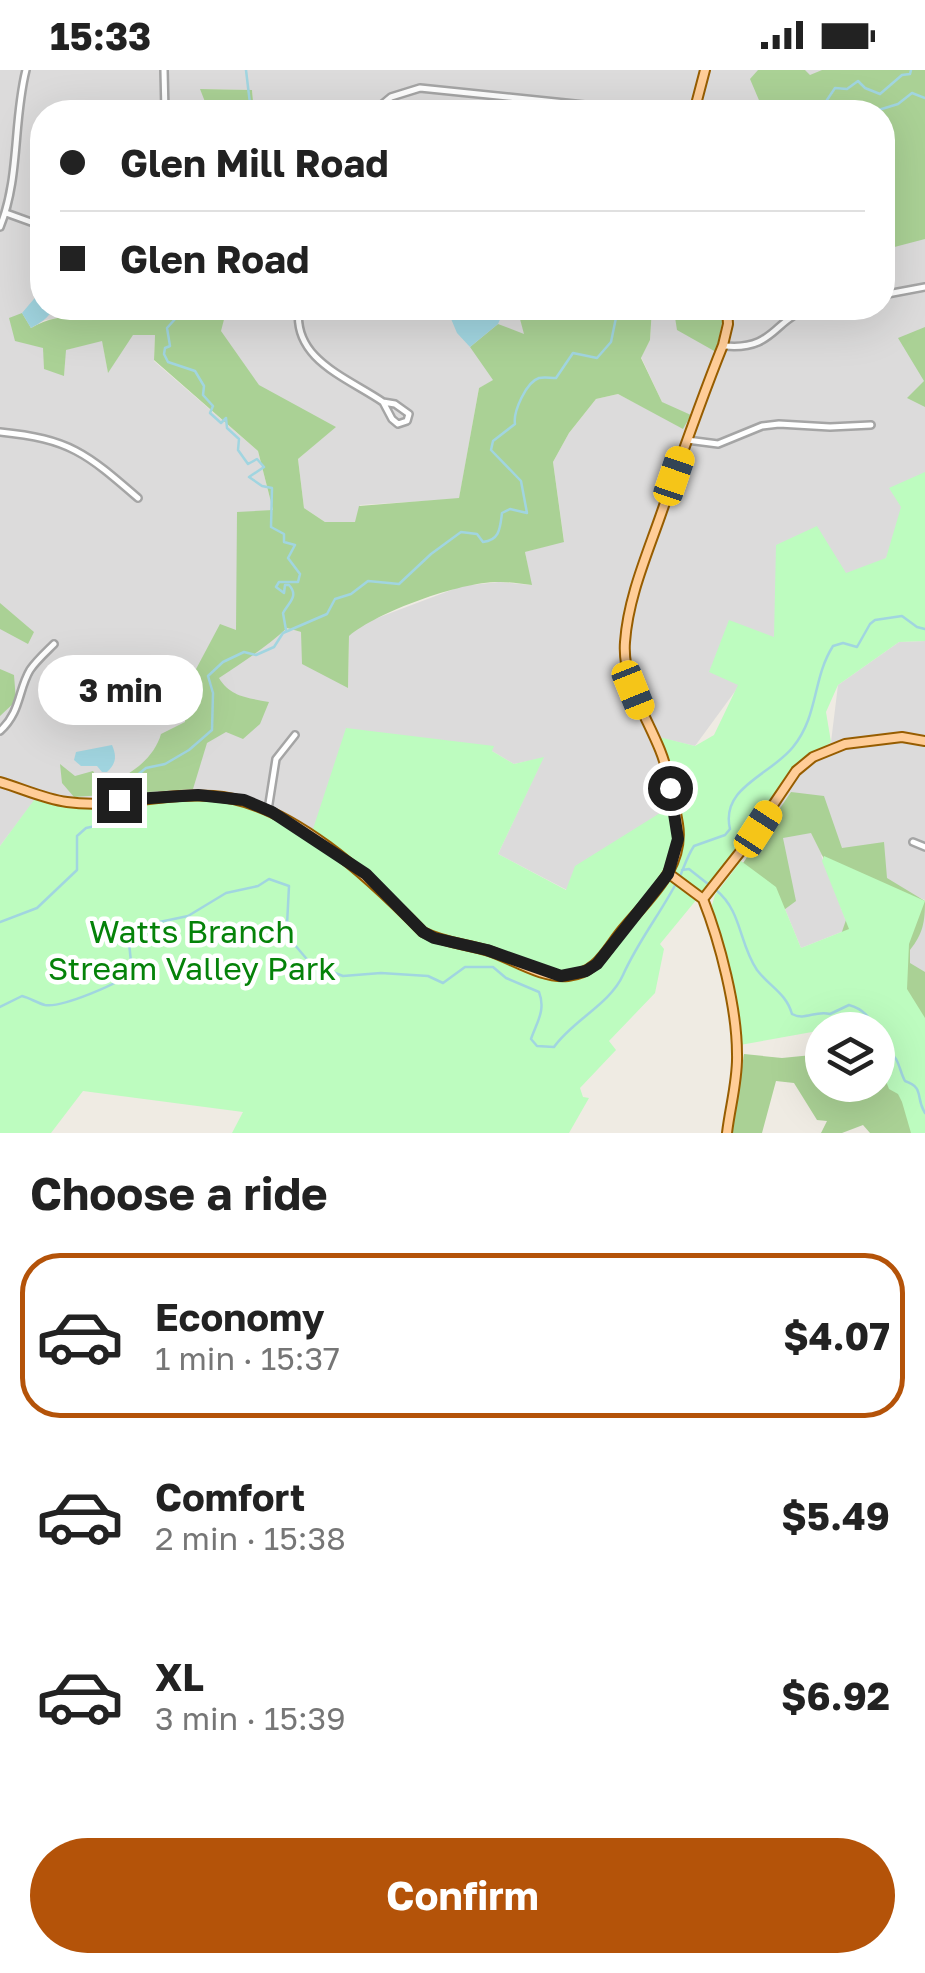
<!DOCTYPE html>
<html lang="en">
<head>
<meta charset="utf-8">
<style>
  body { margin:0; font-family:"Golos Text",sans-serif; background:#f2f2f2; color:#222; height:100vh; display:flex; flex-direction:column; font-size:38px; white-space:nowrap }
  * { box-sizing:border-box; margin:0 }
  p { font-size:32px; color:#767676 }
  .icon { flex:none; width:55px; height:55px; fill:none; stroke:currentColor; stroke-width:2; stroke-linecap:round; stroke-linejoin:round }
  .map { position:relative; height:1063px; overflow:hidden }
  .side { display:flex; flex-direction:column; background:#fff; flex:1 }
  .side>* { flex:none }
  .hud { position:absolute; left:30px; top:30px; width:865px; height:220px; border-radius:40px; box-shadow:0 10px 40px #0002; display:grid; align-content:center; height:220px; padding:0 30px; background:#fff }
  .tools { position:absolute; left:805px; top:942px; display:grid; gap:20px }
  .tools a { display:grid; place-items:center; width:90px; height:90px; border-radius:50%; background:#fff; box-shadow:0 10px 40px #0002; font-size:50px }
  .end { position:absolute; width:45px; height:45px; margin:-22px; border:12px solid #1e1e1e; background:#fff; box-shadow:0 0 0 5px #fff }
  .from { border-radius:50% }
  .bubble { position:absolute; height:70px; border-radius:35px; background:#fff; box-shadow:0 10px 40px #0002; font-size:32px; font-weight:700; line-height:70px; text-align:center }
  .car { position:absolute; width:30px; height:60px; margin:-30px -15px; border-radius:12px; box-shadow:0 0 8px 2px #0007; background:linear-gradient(#f5c518 24%,#345 0 40%,#f5c518 0 76%,#345 0 86%,#f5c518 0) }
  .hud b { display:flex; align-items:center; gap:35px; height:95px; font-size:38px }
  .hud b+b { border-top:2px solid #e0e0e0 }
  .hud i { width:25px; height:25px; background:#222 }
  ul { padding:0; list-style:none }
  li { display:flex; align-items:center; gap:30px; height:165px; margin:0 20px 15px; padding:0 10px; border:5px solid transparent; border-radius:40px }
  li div { flex:1 }
  li b { display:block; font-size:38px }
  li em { font-style:normal; font-weight:700 }
  li.on { border-color:#b45309 }
  li>.icon { width:90px; height:90px; stroke-width:1.5 }
  h2 { padding:0 30px; font-size:45px; line-height:120px }
  .primary-button { display:flex; gap:20px; margin-top:auto; padding:20px 30px }
  .primary-button a { flex:1; height:115px; border-radius:60px; background:#b45309; color:#fff; font-size:40px; font-weight:700; line-height:115px; text-align:center }
  .status { display:flex; justify-content:space-between; align-items:center; height:70px; padding:0 50px; background:#fff; direction:ltr }
  .status svg { height:28px; fill:currentColor }
  .map>svg:first-child { display:block }
</style>
</head>
<body>
<div class="status"><b>15:33</b><svg viewBox="0 0 49 12"><path d="M0 12V9h3v3zM5 12V6h3v6zM10 12V3h3v9zM15 12V0h3v12zM26 1h20v11H26zM47 4h2v5h-2z"/></svg></div>
<div class="map">
<svg width="925" height="1063" viewBox="0 0 925 1063">
  <rect width="100%" height="100%" fill="#efebe3"/>
  <!-- residential -->
  <path fill="#dcdbdb" fill-rule="evenodd" d="M0,0H925V402L886,488L774,568L695,676L657,667L676,733L567,820L498,784L543,688L514,694L492,681L374,811L37,727L0,776ZM201,19L252,20L254,42H882V238H725L715,281L674,241L652,238L650,270L641,287L662,332L684,358L618,324L596,329L569,363L553,392L564,471L525,482L531,515L499,512L462,516L364,553L349,565L348,617L301,562L287,558L273,440L258,381L154,291L155,265L133,264L108,302L102,270L65,280L64,305L43,278L10,248L25,251L31,258L45,250L82,245L125,248L136,238H42V42H209Z
    M227,238H517L525,265L493,311L479,318L459,429L360,435L356,452H325L304,438L298,389L335,357L259,316L220,261Z
    M925,571V948L907,918L909,874L925,830L821,785L849,859L801,878L776,817L744,793L788,718L831,672L838,615L899,572Z"/>
  <!-- forest -->
  <path fill="#aad195" d="M758,0H805L810,5L822,0H925V169L883,180L882,42H764L750,9Z
    M200,19L252,20L254,42H209Z
    M136,238H227L221,261L259,315L336,357L298,389L304,438L325,452H355L359,436L459,428L479,318L493,310L470,277L498,254L524,264L517,238H652L650,270L641,288L662,332L691,345L683,359L618,324L596,329L569,363L553,392L564,472L525,482L532,515C521,514 510,512 500,512C462,511 377,542 349,566L348,618L302,594L301,562L287,558C265,578 243,592 219,608C230,627 249,628 269,632L260,654L243,669L226,662L207,673L193,719L74,727L62,713L60,694L75,706L93,701L102,715C128,708 154,689 161,664L185,652L187,603L195,601L220,554L236,560L237,442L273,440L258,381L154,290L155,265H133L108,303L102,271L66,280L64,306L44,299L43,278L15,271L9,248L22,243L31,258C59,241 93,246 125,248Z
    M664,238H725L716,282L677,260L674,241Z
    M925,257V337L907,328L924,311L898,268Z
    M0,533L34,562L28,574L0,559Z
    M0,599L14,605L16,631L0,646Z
    M791,722L824,726L842,778L884,772L887,808L925,831C925,852 923,864 910,880V893L925,902V1063H870L863,1055L842,1063H821L827,1051L817,1050L794,1013L776,1011L762,1063H732L744,984L782,988L822,984V1015H878V960H842L845,945L835,882L846,850L833,807L811,763L783,768L796,831L773,848L737,802Z"/>
  <!-- park -->
  <path fill="#bdfcbf" d="M925,402V571L899,572L838,615L826,642L831,672L787,705L748,767L660,874L664,879L655,923L609,971L616,980L580,1018L583,1027L589,1028L569,1063H232L243,1042L83,1021L51,1063H0V776L37,726C56,739 130,741 151,733C169,726 190,719 211,722C252,728 335,788 374,811L375,808L312,762L346,658L494,676L492,681L514,694L544,687L498,784L566,820L575,796L676,733L655,666L695,676L714,665L738,615L709,602L729,550L774,567L776,475L817,456L846,503L886,488L901,437L889,418Z
    M824,786L925,831L909,874L907,919L925,948V1063H911L902,1032L898,1024L889,1019L878,990V960H866L862,953L740,975L739,948L712,835L715,825L741,791L776,817L801,878L849,859L822,791Z"/>
  <!-- water -->
  <path fill="#a1d5e0" d="M39,223H42V238H53C49,248 40,253 31,258L22,243Z
    M454,238H505L498,254L470,277L457,263L449,244Z
    M112,675C117,686 116,694 107,702H102L97,696H81L74,690L76,682Z"/>
  <g fill="none" stroke-linecap="round" stroke-linejoin="round">
    <!-- stream -->
    <path stroke="#a1d5e0" stroke-width="2.5" d="M246,0L251,42
      M819,42L835,18L847,19L858,11L865,18L880,24L902,5L910,4L911,0
      M872,42L898,34L912,23L925,28
      M185,238L167,258L170,276L165,278L164,284L168,292L195,301L204,316L203,325L213,336L210,343L221,353L226,348L227,358L239,369L238,380L248,394L257,389L264,397L249,407L262,416L272,418L271,457L284,464V472L295,475L288,488L300,504L298,512H279L276,517L284,523L285,515H289C299,526 289,532 283,543L286,560
      M620,239L630,243L635,238
      M120,726V719L146,698L165,694L189,680L212,660L213,623L208,606L223,592L244,582L256,585L274,577L283,563L327,544L335,529L351,524L368,511L399,514L431,484L461,462L477,464L483,472C500,470 500,458 502,443L510,439L527,443L521,411L491,380L493,371L515,354C513,342 526,312 539,308C544,307 550,308 556,308L573,283L597,288L611,272L618,238
      M682,800L689,799L708,814
      M716,820C742,841 739,874 757,900C770,917 786,923 792,944C805,951 815,940 830,944L849,935C863,939 870,947 876,960
      M0,852L37,838L77,800V766L86,758L114,752L122,735
      M0,937L22,926C30,928 37,933 45,935C61,938 122,913 132,901L129,873L150,854L188,846L226,823L258,816L269,809L289,816L287,855L294,874L311,894L343,906L381,903L428,906L443,913L465,897H493L506,908L539,922C546,940 537,952 531,969L537,976L554,977C572,951 610,934 623,905C639,869 664,839 681,804C685,794 688,785 694,776L725,765L730,759C720,717 771,705 793,677C819,645 812,609 833,576L843,573L857,577L870,554L875,550L902,546L917,557L925,559
      M878,965C882,977 889,980 896,989C900,996 901,1004 905,1011C925,1018 915,1027 925,1043"/>
    <defs>
      <path id="minor" d="M164,0L165,42
        M373,42L391,27L420,18L652,42
        M6,143L42,156
        M0,157C20,108 13,51 26,0
        M882,225L925,217
        M299,238C292,289 346,307 383,332L395,334L409,344L407,351L398,354L392,349L383,332
        M725,276C777,281 774,245 814,238
        M0,362C70,369 86,383 138,428
        M687,370L718,374L762,356L779,354L830,357L871,355
        M0,661C21,642 18,620 30,600C36,591 46,582 54,574
        M268,740L276,689L295,665
        M913,772L925,777"/>
      <path id="major" d="M694,42L705,0
        M0,712C21,718 44,729 67,732C115,739 165,722 213,726C290,731 372,810 423,862C444,873 467,874 489,881C513,889 542,909 568,906C599,902 606,879 624,858C649,828 685,798 678,754C674,730 669,702 660,680C646,645 622,611 625,572C628,529 646,487 660,447C680,390 700,332 723,275L728,254L727,238
        M668,803L703,829
        M703,829L748,772L796,701L813,687L845,674L902,667L925,671
        M703,829C720,872 737,938 737,984C738,1010 730,1037 727,1063"/>
    </defs>
    <!-- minor casing -->
    <use href="#minor" stroke="#a5a5a5" stroke-width="10"/>
    <!-- major casing -->
    <use href="#major" stroke="#975d00" stroke-width="12"/>
    <!-- minor -->
    <use href="#minor" stroke="#fff" stroke-width="5"/>
    <!-- major -->
    <use href="#major" stroke="#ffcd98" stroke-width="8"/>
  </g>
  <g fill="none" stroke-linecap="round" stroke-linejoin="round">
    <!-- route -->
    <path stroke="#1e1e1e" stroke-width="12" d="M119,730L198,725L244,730L272,742L366,804L423,862L434,868L487,880L561,906L586,901L597,894L668,804L678,769L670,718"/>
  </g>
  <g text-anchor="middle" stroke-width="9" stroke-linejoin="round" paint-order="stroke">
    <!-- park labels -->
    <g font-size="32" fill="#058209" stroke="#fff">
      <text x="192" y="873">Watts Branch<tspan x="192" dy="37">Stream Valley Park</tspan></text>
    </g>
  </g>
</svg>
<div class="tools">
<a><svg class="icon" aria-label="layers" viewBox="0 0 24 24"><path d="M12 4l9 5-9 5-9-5zM3 14l9 5 9-5"/></svg></a>
</div>
<i class="end from" style="left:670px;top:718px"></i>
<i class="end" style="left:119px;top:730px"></i>
<div class="bubble" style="left:38px;top:585px;width:165px">3 min</div>
<i class="car" style="left:674px;top:406px;rotate:19deg"></i>
<i class="car" style="left:633px;top:620px;rotate:158deg"></i>
<i class="car" style="left:758px;top:759px;rotate:33deg"></i>
<div class="hud">
<b><i class="from"></i>Glen Mill Road</b>
<b><i></i>Glen Road</b>
</div>
</div>
<section class="side">
<h2>Choose a ride</h2>
<ul>
<li class="on"><svg class="icon" aria-label="car" viewBox="0 0 24 24"><path d="M5 17H2v-5l4-1 3-4h7l3 4 3 1v5h-3M9 17h6M6 11h13"/><circle cx="7" cy="17" r="2"/><circle cx="17" cy="17" r="2"/></svg><div><b>Economy</b><p>1 min · 15:37</p></div><em>$4.07</em></li>
<li><svg class="icon" aria-label="car" viewBox="0 0 24 24"><path d="M5 17H2v-5l4-1 3-4h7l3 4 3 1v5h-3M9 17h6M6 11h13"/><circle cx="7" cy="17" r="2"/><circle cx="17" cy="17" r="2"/></svg><div><b>Comfort</b><p>2 min · 15:38</p></div><em>$5.49</em></li>
<li><svg class="icon" aria-label="car" viewBox="0 0 24 24"><path d="M5 17H2v-5l4-1 3-4h7l3 4 3 1v5h-3M9 17h6M6 11h13"/><circle cx="7" cy="17" r="2"/><circle cx="17" cy="17" r="2"/></svg><div><b>XL</b><p>3 min · 15:39</p></div><em>$6.92</em></li>
</ul>
<div class="primary-button"><a>Confirm</a></div>
</section>
</body>
</html>
